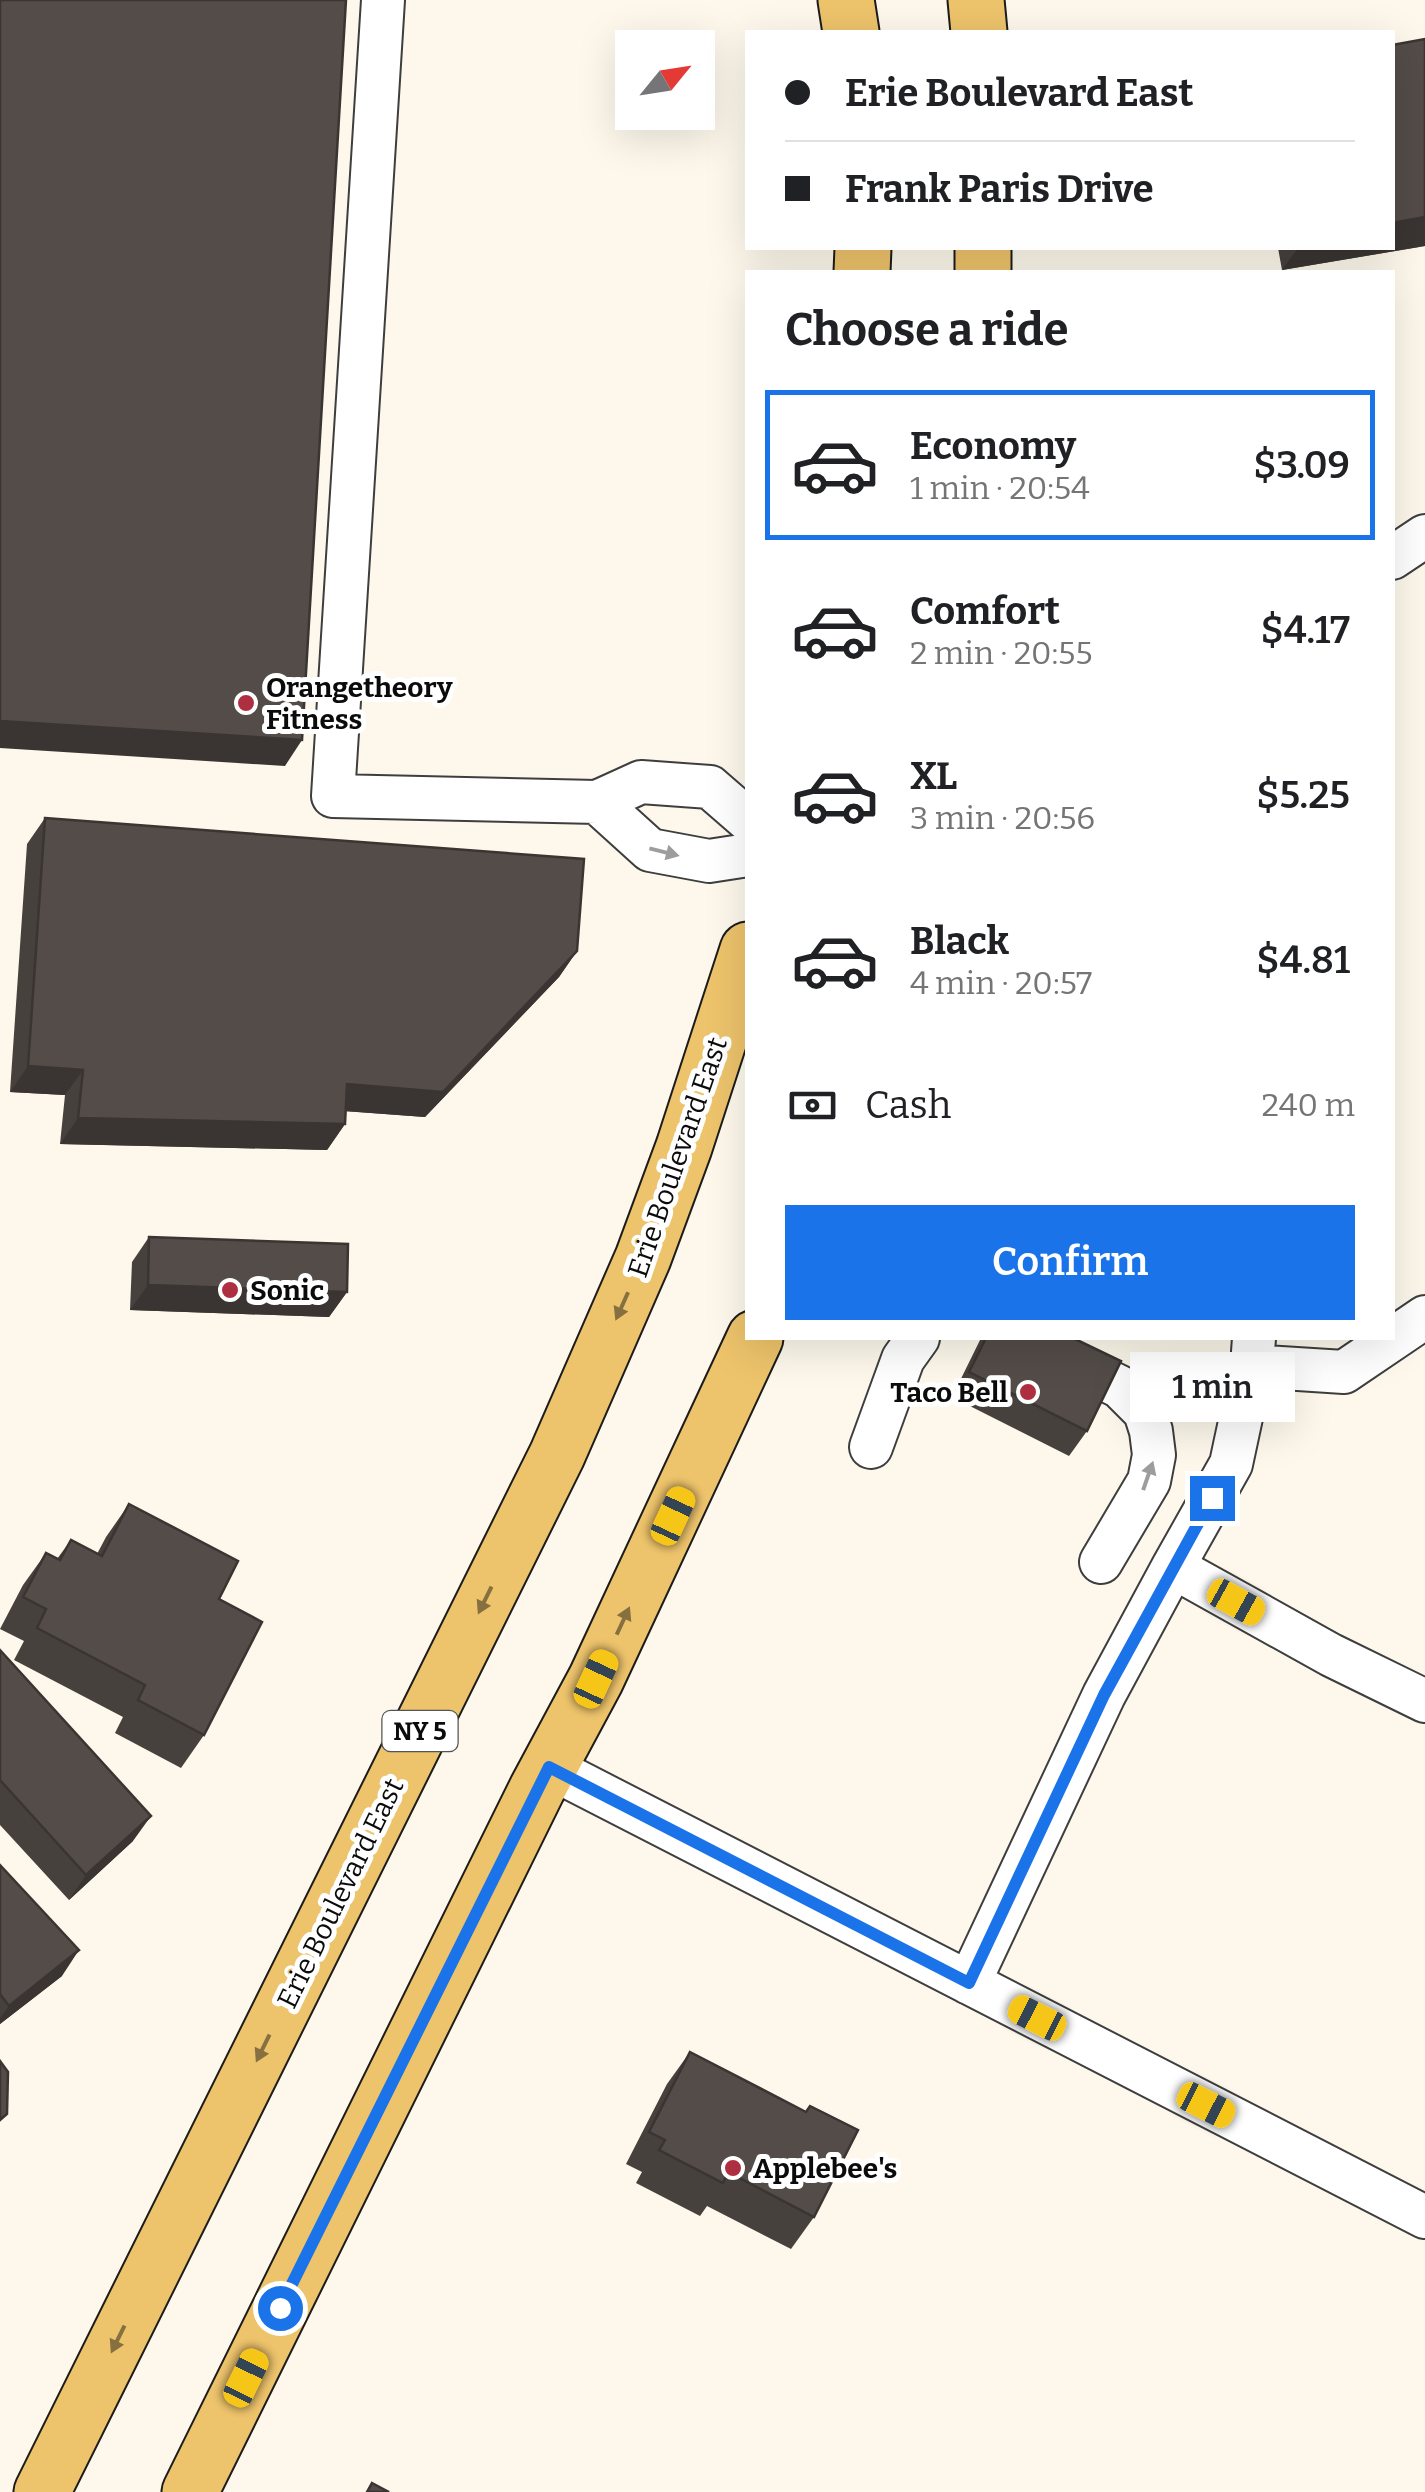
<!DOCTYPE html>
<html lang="en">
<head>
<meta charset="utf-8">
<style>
  body { margin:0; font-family:Bitter,serif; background:#f6f6f6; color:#202124; height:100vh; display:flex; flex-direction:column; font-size:38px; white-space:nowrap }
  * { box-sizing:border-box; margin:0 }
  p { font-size:32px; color:#757577 }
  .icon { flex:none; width:55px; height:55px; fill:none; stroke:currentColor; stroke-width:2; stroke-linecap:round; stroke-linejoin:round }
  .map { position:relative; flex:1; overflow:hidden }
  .sheet { position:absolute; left:745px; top:270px; width:650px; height:1070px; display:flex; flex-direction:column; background:#fff; border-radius:0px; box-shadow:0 10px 40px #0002 }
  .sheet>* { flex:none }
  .banner { position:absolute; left:745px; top:30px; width:650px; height:220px; border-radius:0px; box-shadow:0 10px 40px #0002; display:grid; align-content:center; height:220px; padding:0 40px; background:#fff }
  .needle { width:65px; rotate:60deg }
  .buttons { position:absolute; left:615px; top:30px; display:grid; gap:20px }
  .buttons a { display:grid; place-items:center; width:100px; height:100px; border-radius:0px; background:#fff; box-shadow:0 10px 40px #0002; font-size:50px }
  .end { position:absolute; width:45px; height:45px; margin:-22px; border:12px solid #1a73e8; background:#fff; box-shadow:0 0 0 5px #fff }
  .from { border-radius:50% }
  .bubble { position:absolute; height:70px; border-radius:0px; background:#fff; box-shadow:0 10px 40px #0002; font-size:32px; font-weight:600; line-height:70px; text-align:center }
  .car { position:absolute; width:30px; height:60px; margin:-30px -15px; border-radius:12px; box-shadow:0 0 8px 2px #0007; background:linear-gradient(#f5c518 24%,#345 0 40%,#f5c518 0 76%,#345 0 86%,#f5c518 0) }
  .banner b { display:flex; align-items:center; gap:35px; height:95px; font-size:38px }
  .banner b+b { border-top:2px solid #e0e0e0 }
  .banner i { width:25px; height:25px; background:#202124 }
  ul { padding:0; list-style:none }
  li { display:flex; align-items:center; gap:30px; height:150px; margin:0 20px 15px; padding:0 20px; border:5px solid transparent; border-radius:0px }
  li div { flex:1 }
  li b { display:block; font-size:38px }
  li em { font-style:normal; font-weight:600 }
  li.selected { border-color:#1a73e8 }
  li>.icon { width:90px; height:90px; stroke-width:1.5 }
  h2 { padding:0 40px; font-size:45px; line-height:120px }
  .pay { display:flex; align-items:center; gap:25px; height:110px; padding:0 40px; font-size:38px }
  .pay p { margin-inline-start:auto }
  .cta { display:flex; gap:20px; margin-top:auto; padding:20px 40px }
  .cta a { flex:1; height:115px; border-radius:0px; background:#1a73e8; color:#fff; font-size:40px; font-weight:600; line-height:115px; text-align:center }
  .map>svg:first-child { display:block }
</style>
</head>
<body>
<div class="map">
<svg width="1425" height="2492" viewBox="0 0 1425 2492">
  <rect width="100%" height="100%" fill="#fdf8eb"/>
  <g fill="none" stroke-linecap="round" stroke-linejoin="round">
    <defs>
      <path id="minor" d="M383,0L333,796L597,802L641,782L710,787L748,820
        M1392,558L1425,536
        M597,802L650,850L709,861L748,855
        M1021,1338L1120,1387L1145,1412L1151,1431L1154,1455L1149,1481L1101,1562
        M1252,1366L1344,1372L1425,1317
        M871,1447L903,1359L918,1338
        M1173,1567L1331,1655L1425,1701
        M549,1767L1425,2217
        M969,1983L1104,1695L1173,1567L1231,1464L1252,1366L1254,1338"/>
      <path id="major" d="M846,0L851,32
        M976,0L979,32
        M983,248V272
        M862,272L863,248
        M42,2492L557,1455L643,1258L684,1147L748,950
        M190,2492L537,1789L596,1679L755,1338"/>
    </defs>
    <!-- minor casing -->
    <use href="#minor" stroke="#3e3e3e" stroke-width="46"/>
    <!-- major casing -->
    <use href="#major" stroke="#1c1c1c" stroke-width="59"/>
    <!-- minor -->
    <use href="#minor" stroke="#fff" stroke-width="42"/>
    <!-- major -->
    <use href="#major" stroke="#edc36b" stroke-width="55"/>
  </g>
  <!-- wall -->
  <path fill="#47413e" d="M1425,246L1282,270L1278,248H1392Z
    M45,818L577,951L559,977L425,1117L345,1111V1124L327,1150L60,1144L65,1095L10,1092L27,844Z
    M149,1237L347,1292L329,1317L130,1310L132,1262Z
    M981,1338H1073L1087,1431L1069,1456L952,1397Z
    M129,1504L219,1599L204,1735L181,1768L115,1733L123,1717L14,1660L24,1641L0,1629L23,1585L46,1553L57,1559L71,1540L97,1554L106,1537Z
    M0,1650L133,1841L69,1900L0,1825Z
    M0,1865L62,1976L0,2024Z
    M690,2052L806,2112L810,2106L814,2217L791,2249L707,2206L700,2216L636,2183L642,2172L626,2164L667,2084Z"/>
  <!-- shaded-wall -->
  <path fill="#3a3532" d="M1425,217V246L1282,270L1298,248H1392V223Z
    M0,721L302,740L285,766L0,748Z
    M577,951L559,977L425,1117L329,1110L347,1084Z
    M28,1066L83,1070L65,1095L10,1092Z
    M78,1118L345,1124L327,1150L60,1144Z
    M148,1285L347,1292L329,1317L130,1310Z
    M151,1816L133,1841L69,1900L86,1875Z
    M79,1950L62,1976L0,2024V2018L9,2006Z"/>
  <!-- building -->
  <path fill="#534c48" stroke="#3a3532" stroke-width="2.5" d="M0,0H346L302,740L0,721Z
    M1425,39V217L1392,223V45Z
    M45,818L584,859L577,951L443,1092L347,1084L345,1124L78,1118L83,1070L28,1066Z
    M149,1237L348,1244L347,1292L148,1285Z
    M986,1338H1073L1121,1361L1087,1431L969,1372Z
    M129,1504L238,1561L219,1599L262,1622L204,1735L138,1700L145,1685L37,1628L46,1609L23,1597L46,1553L60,1560L71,1540L102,1556Z
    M0,1650L151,1816L86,1875L0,1780Z
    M0,1865L79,1950L9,2006L0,1994Z
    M690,2052L806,2112L810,2106L858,2130L814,2217L728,2172L723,2183L659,2150L665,2140L649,2132Z
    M0,2061L8,2072L7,2114L0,2120Z
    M372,2483L389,2492H367Z"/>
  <!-- one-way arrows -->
  <defs><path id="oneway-solid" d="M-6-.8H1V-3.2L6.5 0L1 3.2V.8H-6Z" transform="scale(2.5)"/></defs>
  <g fill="#9d9d9d">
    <use href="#oneway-solid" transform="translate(664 852) rotate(14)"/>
    <use href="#oneway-solid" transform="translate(1148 1476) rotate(-71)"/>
  </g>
  <g fill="#877040">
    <use href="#oneway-solid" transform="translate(622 1306) rotate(114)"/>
    <use href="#oneway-solid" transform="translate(485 1600) rotate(116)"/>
    <use href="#oneway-solid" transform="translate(623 1621) rotate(-65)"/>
    <use href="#oneway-solid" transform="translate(263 2048) rotate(116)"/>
    <use href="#oneway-solid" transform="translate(118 2339) rotate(116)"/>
  </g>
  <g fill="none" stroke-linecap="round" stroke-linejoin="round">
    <!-- route -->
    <path stroke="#1a73e8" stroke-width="12" d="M280,2308L549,1767L969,1983L1104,1695L1212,1498"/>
  </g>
  <!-- markers -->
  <g fill="#ae3040" stroke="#fff" stroke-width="4">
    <circle cx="246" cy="703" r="10"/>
    <circle cx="230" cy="1290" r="10"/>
    <circle cx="1028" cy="1392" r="10"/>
    <circle cx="733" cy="2168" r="10"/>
  </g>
  <g text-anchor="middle" stroke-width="10" stroke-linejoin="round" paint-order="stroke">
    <!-- shield labels -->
    <rect fill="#fff" stroke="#545454" stroke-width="2.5" x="382.5" y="1711" width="75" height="40" rx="8"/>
    <g font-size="25" font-weight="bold" fill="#0b0b0b">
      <text x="420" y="1740">NY 5</text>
    </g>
    <!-- poi labels -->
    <g font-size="28" font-weight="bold" fill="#0b0b0b" stroke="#fff" text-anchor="start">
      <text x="266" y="697">Orangetheory<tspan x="266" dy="32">Fitness</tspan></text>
      <text x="250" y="1300">Sonic</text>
      <text x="1008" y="1402" text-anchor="end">Taco Bell</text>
      <text x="753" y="2178">Applebee's</text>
    </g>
    <!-- street labels -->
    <g font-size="28" fill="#0b0b0b" stroke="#fff">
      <text transform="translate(677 1157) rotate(-71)" y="10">Erie Boulevard East</text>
      <text transform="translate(340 1893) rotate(-64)" y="10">Erie Boulevard East</text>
    </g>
  </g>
</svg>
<div class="buttons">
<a><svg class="needle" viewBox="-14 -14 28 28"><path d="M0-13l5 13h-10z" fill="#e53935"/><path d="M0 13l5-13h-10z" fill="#757577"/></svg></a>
</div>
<i class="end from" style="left:280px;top:2308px"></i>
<i class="end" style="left:1212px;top:1498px"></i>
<div class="bubble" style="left:1130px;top:1352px;width:165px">1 min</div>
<i class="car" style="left:673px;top:1516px;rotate:25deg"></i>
<i class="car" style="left:1236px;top:1602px;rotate:119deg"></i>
<i class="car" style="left:596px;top:1679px;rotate:25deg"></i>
<i class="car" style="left:1037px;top:2018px;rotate:297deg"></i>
<i class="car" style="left:1206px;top:2105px;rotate:117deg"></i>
<i class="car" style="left:246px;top:2378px;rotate:26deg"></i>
<div class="banner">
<b><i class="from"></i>Erie Boulevard East</b>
<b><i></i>Frank Paris Drive</b>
</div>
<section class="sheet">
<h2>Choose a ride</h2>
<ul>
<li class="selected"><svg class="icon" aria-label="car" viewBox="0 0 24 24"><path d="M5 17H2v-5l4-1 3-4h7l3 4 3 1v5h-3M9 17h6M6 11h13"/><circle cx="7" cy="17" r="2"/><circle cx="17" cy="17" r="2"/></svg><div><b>Economy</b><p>1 min · 20:54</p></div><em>$3.09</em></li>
<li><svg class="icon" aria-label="car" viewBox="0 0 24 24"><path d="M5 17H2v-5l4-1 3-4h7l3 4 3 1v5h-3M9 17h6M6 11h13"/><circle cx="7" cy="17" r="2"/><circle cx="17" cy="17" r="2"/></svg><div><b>Comfort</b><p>2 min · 20:55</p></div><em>$4.17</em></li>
<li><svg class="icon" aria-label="car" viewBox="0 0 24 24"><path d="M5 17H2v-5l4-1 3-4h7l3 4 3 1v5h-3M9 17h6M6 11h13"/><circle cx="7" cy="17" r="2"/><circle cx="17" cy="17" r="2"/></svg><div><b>XL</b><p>3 min · 20:56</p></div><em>$5.25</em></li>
<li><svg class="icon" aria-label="car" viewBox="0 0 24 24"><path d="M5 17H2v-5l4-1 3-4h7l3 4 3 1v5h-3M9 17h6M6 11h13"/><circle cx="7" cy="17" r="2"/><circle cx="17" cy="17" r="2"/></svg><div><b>Black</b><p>4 min · 20:57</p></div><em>$4.81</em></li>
</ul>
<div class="pay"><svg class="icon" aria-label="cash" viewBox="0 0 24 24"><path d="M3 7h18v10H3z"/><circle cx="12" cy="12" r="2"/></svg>Cash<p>240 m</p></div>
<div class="cta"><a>Confirm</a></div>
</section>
</div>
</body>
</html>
